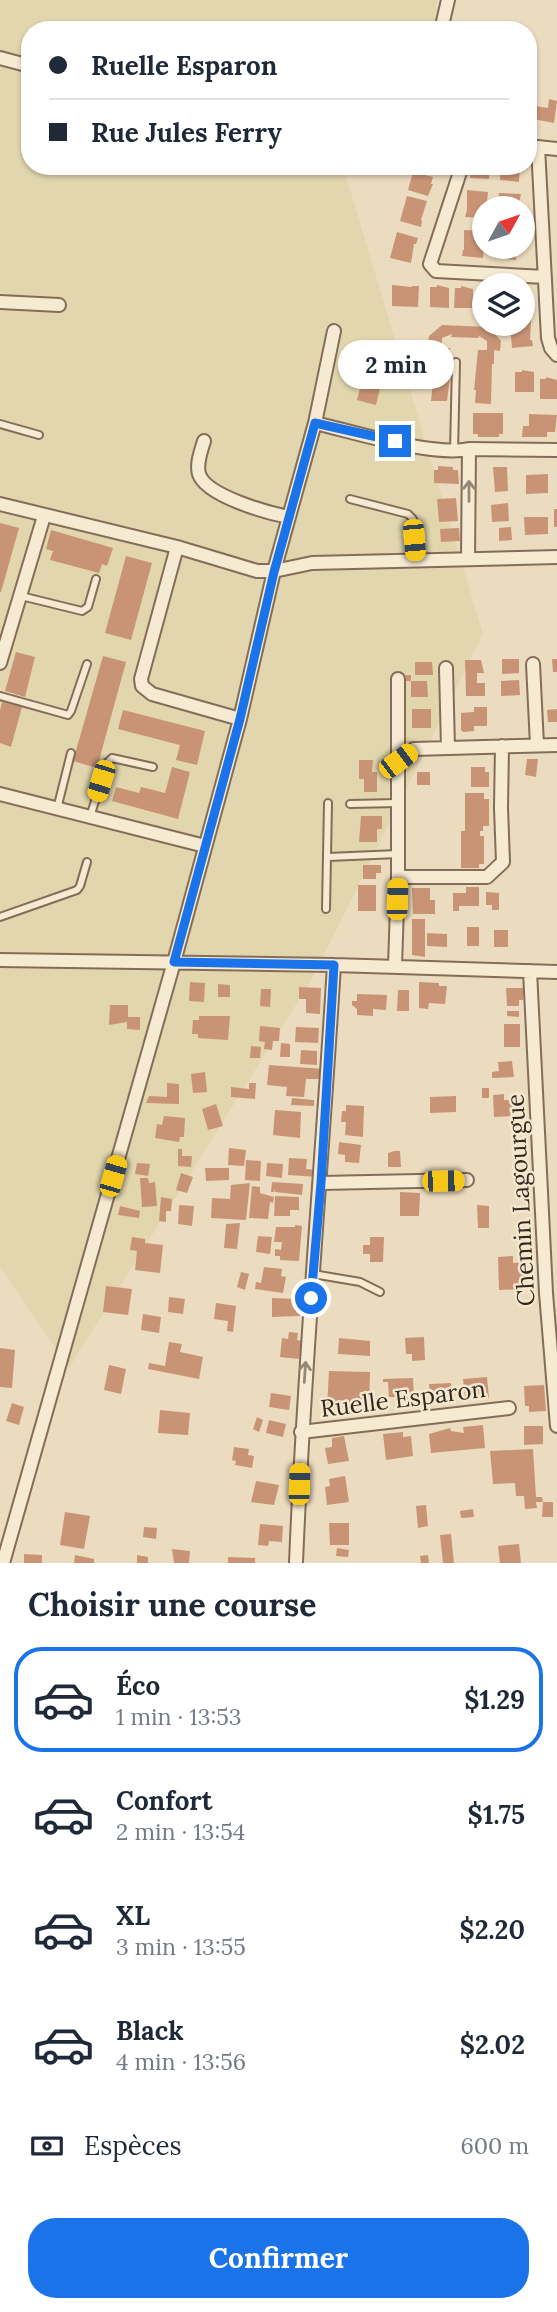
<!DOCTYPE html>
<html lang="fr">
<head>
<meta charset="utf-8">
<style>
  body { margin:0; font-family:Lora,serif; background:#f2f2f3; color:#1f2937; height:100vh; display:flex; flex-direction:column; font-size:26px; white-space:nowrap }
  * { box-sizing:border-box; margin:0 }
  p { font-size:23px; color:#747a83 }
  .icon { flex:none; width:38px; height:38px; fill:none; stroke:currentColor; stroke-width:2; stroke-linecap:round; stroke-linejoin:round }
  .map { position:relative; height:1563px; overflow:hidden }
  .sheet { display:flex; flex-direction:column; background:#fff; flex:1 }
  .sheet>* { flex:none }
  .hud { position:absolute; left:21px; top:21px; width:516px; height:154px; border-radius:28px; box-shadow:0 2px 5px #0004; display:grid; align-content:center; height:154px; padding:0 28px; background:#fff }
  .needle { width:46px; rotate:50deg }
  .buttons { position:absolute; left:472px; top:196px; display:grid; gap:14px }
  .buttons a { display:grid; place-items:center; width:63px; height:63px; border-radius:50%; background:#fff; box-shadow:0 2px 5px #0004; font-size:35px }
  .end { position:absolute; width:32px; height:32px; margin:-16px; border:9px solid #1a73e8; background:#fff; box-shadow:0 0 0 4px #fff }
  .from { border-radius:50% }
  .bubble { position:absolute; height:49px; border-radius:24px; background:#fff; box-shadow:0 2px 5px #0004; font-size:23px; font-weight:800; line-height:49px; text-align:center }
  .car { position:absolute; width:21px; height:42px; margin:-21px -10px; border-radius:9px; box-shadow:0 0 5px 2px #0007; background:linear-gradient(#f5c518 24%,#345 0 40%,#f5c518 0 76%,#345 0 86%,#f5c518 0) }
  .hud b { display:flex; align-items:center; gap:24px; height:66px; font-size:26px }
  .hud b+b { border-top:2px solid #e0e1e3 }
  .hud i { width:18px; height:18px; background:#1f2937 }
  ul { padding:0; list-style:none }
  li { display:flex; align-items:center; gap:21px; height:105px; margin:0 14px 10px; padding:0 14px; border:4px solid transparent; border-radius:28px }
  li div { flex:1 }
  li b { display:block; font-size:26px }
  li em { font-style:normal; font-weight:800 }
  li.selected { border-color:#1a73e8 }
  li>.icon { width:63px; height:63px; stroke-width:1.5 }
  h2 { padding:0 28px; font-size:32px; line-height:84px }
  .pay { display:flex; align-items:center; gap:18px; height:77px; padding:0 28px; font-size:26px }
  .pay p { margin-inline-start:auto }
  .cta { display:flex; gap:14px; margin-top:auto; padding:14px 28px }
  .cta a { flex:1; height:80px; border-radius:28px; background:#1a73e8; color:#fff; font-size:28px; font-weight:800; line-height:80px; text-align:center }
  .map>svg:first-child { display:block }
</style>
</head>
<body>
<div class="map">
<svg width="557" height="1563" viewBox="0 0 557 1563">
  <rect width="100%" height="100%" fill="#ecdcbf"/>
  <!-- farmland -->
  <path fill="#e1d6ad" d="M0,0H437L435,30H30V166H343L483,634L312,979L69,1368L0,1267Z"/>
  <!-- building -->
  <path fill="#c99476" d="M549,99L557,101L554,123L528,118V105L548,108Z
    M417,166H436L434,172Z
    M471,166H490L489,179L470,178Z
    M501,166H520L519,182L500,180Z
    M413,172L433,177L431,184H433L428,196L408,190Z
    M467,190L488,192L485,218L465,217L467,210Z
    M499,193L521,194L518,208H498Z
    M407,196L427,201L421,220L422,221L421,227L400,221Z
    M464,230L485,231L483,258L462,256L463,250H464Z
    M397,232L418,238L416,244H414L411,263L390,258Z
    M495,247H515L516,260L495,258Z
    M392,285L412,287V286H419L418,307L392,306Z
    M437,285L449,288V308L430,307V287H437Z
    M461,286L473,289V308H454L455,288H461Z
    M479,287H485V308H479Z
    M523,289H529L530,309H523Z
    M523,320H531L530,340H532L533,346L512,348L510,324H523Z
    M442,325L489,327L501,341L500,351L494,350V364H492L491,404L475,403L476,390H474L478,350H487V341L479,336L478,338L451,337L452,334L442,338V348H450L449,362H452L447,401H431L435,361H433L434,347L428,346L429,336Z
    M367,362L385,367L376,405L357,400Z
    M522,370L534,372V392H515V372H522Z
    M546,377L557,380V399H540V379H546Z
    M473,413H503V434H499V437H478V434H473Z
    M529,414L557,415L555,432H547V437H522L523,426H529Z
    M438,466L453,467V470H458L459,484L434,483V470H438Z
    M493,467H507L508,491L495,492Z
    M548,474V493L526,494V475Z
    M456,498L458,521L439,522L437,499Z
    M508,503L509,521L492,522L491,505Z
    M554,509H557V527H554Z
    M524,517H548V534L525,535Z
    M0,523L19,528L1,592H0Z
    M511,527L512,540L499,541V528Z
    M459,528L460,541L441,542L440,529Z
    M51,530L113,548L107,566L102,564L99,573L50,560L53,551L46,549Z
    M126,556L152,563L131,640L105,633Z
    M16,652L35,657L25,697L5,691Z
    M103,656L126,662L97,768L73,761Z
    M502,659H519V673L502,674Z
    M552,659H557V672H553Z
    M465,660H481L484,673H477V683H485V696H466Z
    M415,662H432L433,675H415Z
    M406,675H411V681H427L428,697H411V681H406Z
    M519,680L520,695L501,696V681Z
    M2,702L22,707L11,747L0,743V711Z
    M474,707H487V726H474V731L463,732L461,730V713L474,712Z
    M412,709H431V728H412Z
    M557,709V722H548L547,710Z
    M123,710L205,731L197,765L176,760L180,745L118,729Z
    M527,759H538L536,777L525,775Z
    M359,760H373L372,772H377V792H364V779H359Z
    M172,767L190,772L178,819L112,801L116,787L139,793L141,787L165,793Z
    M471,767H485V772H489V787H471Z
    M417,772H430V785H417Z
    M465,793H484V799H489V826H483V831H480V836H484V864H479V868H461V831H465Z
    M361,816H382V829H377V842H359Z
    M363,865H381V873H376V879H363Z
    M358,885H376V911H358Z
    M466,887H479V906H459V911H453V893H466Z
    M412,888H430V900H435V914H413Z
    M486,892L499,893V910H492V905H486Z
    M412,919H425V957L412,955Z
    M467,927H479V946H467Z
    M494,930H508V947H494Z
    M427,933L447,934V947L427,946Z
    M190,982L205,983L204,1002L189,1001Z
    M419,982L439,983V986H447L445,1004L429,1003L428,1009L419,1008Z
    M218,984L230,985V997H218Z
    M299,987L321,988L320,1014L306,1013V999H299Z
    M506,988H523V1000H519V1006H507Z
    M261,989H271L270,1007L260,1006Z
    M398,990H409V1011H397Z
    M357,994L387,995L386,1010L373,1009V1016L357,1015V1009L352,1005V1001H357Z
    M110,1005H128V1017H140V1030L127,1029V1022L109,1025Z
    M507,1011H519V1017L507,1016Z
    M199,1016H230L228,1040L198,1038V1034H192L193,1020H199Z
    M504,1024H520V1047H504Z
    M260,1026L280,1028L279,1041H273L272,1050L264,1049L265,1042L259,1041Z
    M296,1027L319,1028L318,1043L295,1042Z
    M281,1043L290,1044V1057H280Z
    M251,1046L261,1047L260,1058H250Z
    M301,1050L317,1051V1065L300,1064Z
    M512,1061L514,1077L492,1078V1072L499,1071L498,1062Z
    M269,1065L324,1069V1079H306L304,1097L286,1096L287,1087L267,1085Z
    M205,1072L207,1092L193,1093L191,1074Z
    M167,1083L179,1084V1104L146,1103L149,1096L167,1097Z
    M249,1083H256L255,1099L231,1097V1087L249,1089Z
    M482,1088H489V1098H482Z
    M504,1094V1100H516L517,1116L494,1117L493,1095Z
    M456,1096V1112L430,1113V1097Z
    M292,1098L314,1100V1106L291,1105Z
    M216,1104L223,1126L208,1130L202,1109Z
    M346,1105L364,1106L363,1137L345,1135L346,1122H341L342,1111H346Z
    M275,1110L301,1112L300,1138L273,1135Z
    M164,1116L185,1118L184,1137H180L179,1142L155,1138L157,1124L162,1125Z
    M339,1142L361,1145L359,1163L345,1162V1155L338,1154Z
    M229,1148L246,1150L244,1166L228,1165Z
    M178,1149H182V1156H192L191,1167L178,1166Z
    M394,1151H400L401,1167H388V1153Z
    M289,1158L307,1159L306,1169L320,1170L319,1177L288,1175Z
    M246,1160L261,1161L260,1181L245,1180Z
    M137,1163L150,1164L148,1176L135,1174Z
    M267,1163L283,1164L282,1178L266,1176Z
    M205,1168H229V1180L206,1181Z
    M181,1173L193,1177L187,1193L176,1190Z
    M140,1178H148L149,1183L155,1182L157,1206L142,1207Z
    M272,1182L303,1184L302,1195L275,1192V1189L274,1192H271Z
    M250,1183L246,1220L211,1218L212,1198L230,1199L231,1185Z
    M252,1186L260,1187V1193L274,1197L273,1203L270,1202L268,1219L249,1218Z
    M400,1192L420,1193L419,1216H400Z
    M275,1196L299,1197V1210H290V1216H274Z
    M161,1197L172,1199L171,1211H166V1222L159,1221Z
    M179,1205L194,1206L192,1226L178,1224Z
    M477,1205L489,1206V1228H478Z
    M120,1206L140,1211L139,1218L118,1215Z
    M240,1223L237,1249L224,1248L226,1224Z
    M295,1225L302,1226L299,1261L280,1260V1256H275V1249L281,1250L282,1242H274L276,1227H295Z
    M258,1236L272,1237L270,1254L256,1252Z
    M132,1237L145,1239V1243L163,1245L160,1273L135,1270L137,1251L130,1250Z
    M370,1237H384L383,1262H370V1254H363V1245H370Z
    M513,1256V1263L526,1262L525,1289L499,1290L498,1257Z
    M264,1267L282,1269L281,1276L286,1277L283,1293L255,1289L256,1282L261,1283Z
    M241,1272L249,1274L245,1290L237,1287Z
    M106,1286L132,1289L128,1315L103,1312Z
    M169,1297L185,1299L183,1314L168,1312Z
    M272,1298L300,1299V1316L272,1317Z
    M216,1303L236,1306L233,1332L227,1331L228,1321L214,1319Z
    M143,1314L161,1317L159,1333L141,1330Z
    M289,1332L298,1333L297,1340L302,1341L299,1359L280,1357L282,1338L288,1339Z
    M424,1337L425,1360L412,1361V1354H406L405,1338Z
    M339,1338L370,1341V1356L338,1354Z
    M169,1342L182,1344L180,1352L203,1357L199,1379L148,1369L149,1363L165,1366Z
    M0,1348L15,1350L12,1388L0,1387Z
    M109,1365L126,1369L121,1394L104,1390Z
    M329,1371L370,1372L369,1408L327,1407Z
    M487,1377L489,1398L471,1400L470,1396L465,1397L463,1379Z
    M413,1378L414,1396H408V1399L395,1400V1397H389L388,1382H383V1379Z
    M451,1383L452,1397L431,1399L429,1384Z
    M544,1385L546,1411L529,1412V1406H525L524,1386Z
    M271,1393L291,1396L289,1410L269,1407Z
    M12,1403L24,1407L19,1425L6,1421Z
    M160,1410L190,1413L188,1435L158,1433Z
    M257,1417L263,1420L259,1432L253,1429Z
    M269,1420L286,1424L283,1437L266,1433Z
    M483,1425L485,1448L431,1453L429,1434L450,1428L451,1431L464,1433L463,1427Z
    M524,1426H543V1444L524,1445Z
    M403,1432V1437L411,1436L413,1456L386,1460L383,1434Z
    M344,1436L349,1461L328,1464L325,1448L332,1447V1438Z
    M234,1447L249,1449L248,1455L254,1456L252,1468L235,1465L236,1461L232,1460Z
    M533,1449L536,1497H542L543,1502H553V1517H542L543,1502H536L537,1508L525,1509L524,1496H516L515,1483L493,1484L490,1451Z
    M345,1476L349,1502L327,1505L325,1487L330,1486L329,1479Z
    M256,1481L279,1485L274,1505L251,1502Z
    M426,1505L428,1526L418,1528L416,1506Z
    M473,1509L474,1517L461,1518L460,1511Z
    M65,1512L90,1516L84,1549L60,1545Z
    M329,1523H349V1545H330Z
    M260,1524L283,1526L282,1542L269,1541L268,1546L258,1545Z
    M144,1527L157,1528L156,1539L143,1537Z
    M451,1534L454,1563H443L440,1535Z
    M519,1544L521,1563H500L498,1546Z
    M337,1548L349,1550L348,1557L336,1556Z
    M172,1549L190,1551L189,1563H174Z
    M24,1554L42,1555V1563H24Z
    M75,1555L94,1559V1563H74Z
    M137,1555L148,1557V1563H137Z
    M428,1555L429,1563H421L420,1556Z
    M228,1557L255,1558V1563H228Z"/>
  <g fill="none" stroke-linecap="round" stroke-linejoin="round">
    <defs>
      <path id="service" d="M0,424L39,435
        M454,452L456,362
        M350,499L408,514L413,519L416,560
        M21,596L82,611L88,607L96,579
        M0,696L68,715L71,711L87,664
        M350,804L398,803
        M57,809L71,753
        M90,817L107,763L112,758L153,767
        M328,857L398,854
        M326,909L328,803
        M0,917L77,890L80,886L87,862
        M313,1274L360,1282L380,1292"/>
      <path id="minor" d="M441,30L448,0
        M0,58L30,66
        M528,146L557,149
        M538,147L548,338L551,348L557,355
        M462,166L430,264L436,271L545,277
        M0,302L59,305
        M315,423C354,432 433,457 469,449
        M204,441C201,451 196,464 199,474C206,496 268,513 289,517
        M0,504L177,547L257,571H274L312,563L557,557
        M177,547L141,679L142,686L152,694L240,719
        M468,559L469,449L557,450
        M0,663L44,516
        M533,664L537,745
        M446,668L448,748
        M398,761L414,749L557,745
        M0,794L205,846
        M398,877H487L503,862L501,808L502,746
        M0,960L334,965L557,972
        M395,966L398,877V679
        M530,971L546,1293L557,1426
        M321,1183L467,1180
        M301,1432L509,1408
        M3,1563L174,962L240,719L274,571L315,423L334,331
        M296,1563C304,1363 322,1164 334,965"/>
    </defs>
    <!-- service casing -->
    <use href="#service" stroke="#846d58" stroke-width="10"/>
    <!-- minor casing -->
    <use href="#minor" stroke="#846d58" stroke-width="16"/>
    <!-- service -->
    <use href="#service" stroke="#f7ead2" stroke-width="6"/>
    <!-- minor -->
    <use href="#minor" stroke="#f7ead2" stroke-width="12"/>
  </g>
  <!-- one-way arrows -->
  <defs><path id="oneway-shaft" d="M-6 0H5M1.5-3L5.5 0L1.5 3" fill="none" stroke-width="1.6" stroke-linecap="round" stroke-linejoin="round" transform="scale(1.75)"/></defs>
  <g stroke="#968877">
    <use href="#oneway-shaft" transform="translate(469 491) rotate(-90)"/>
    <use href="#oneway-shaft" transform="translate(305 1372) rotate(-86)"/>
  </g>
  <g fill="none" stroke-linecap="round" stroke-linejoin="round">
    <!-- route -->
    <path stroke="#1a73e8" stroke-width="9" d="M311,1298L321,1183L334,965L174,962L240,719L274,572L315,423L395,441"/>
  </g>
  <g text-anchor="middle" stroke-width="5" stroke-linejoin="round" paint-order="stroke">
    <!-- street labels -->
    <g font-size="24" fill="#34271c" stroke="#f4e7cf">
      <text transform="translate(521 1200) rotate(-93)" y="8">Chemin Lagourgue</text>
      <text transform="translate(403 1399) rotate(-7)" y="8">Ruelle Esparon</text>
    </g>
  </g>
</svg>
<div class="buttons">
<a><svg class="needle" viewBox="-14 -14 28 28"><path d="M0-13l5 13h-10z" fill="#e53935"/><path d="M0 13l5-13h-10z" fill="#747a83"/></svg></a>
<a><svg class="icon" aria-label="layers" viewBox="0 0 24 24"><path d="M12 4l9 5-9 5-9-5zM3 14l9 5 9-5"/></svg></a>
</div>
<i class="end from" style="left:311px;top:1298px"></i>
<i class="end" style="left:395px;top:441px"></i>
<div class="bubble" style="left:338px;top:340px;width:116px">2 min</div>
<i class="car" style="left:414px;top:540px;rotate:175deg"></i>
<i class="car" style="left:398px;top:761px;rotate:53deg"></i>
<i class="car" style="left:101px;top:781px;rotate:197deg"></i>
<i class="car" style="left:397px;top:899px;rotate:2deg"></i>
<i class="car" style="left:113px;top:1176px;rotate:16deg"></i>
<i class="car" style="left:443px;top:1181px;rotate:89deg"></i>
<i class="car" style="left:299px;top:1484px;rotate:2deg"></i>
<div class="hud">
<b><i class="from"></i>Ruelle Esparon</b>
<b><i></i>Rue Jules Ferry</b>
</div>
</div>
<section class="sheet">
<h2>Choisir une course</h2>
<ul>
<li class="selected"><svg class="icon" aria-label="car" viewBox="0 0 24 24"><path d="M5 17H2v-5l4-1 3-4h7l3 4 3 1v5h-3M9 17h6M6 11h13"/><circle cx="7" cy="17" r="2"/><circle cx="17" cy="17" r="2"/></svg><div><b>Éco</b><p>1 min · 13:53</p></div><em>$1.29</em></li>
<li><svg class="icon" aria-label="car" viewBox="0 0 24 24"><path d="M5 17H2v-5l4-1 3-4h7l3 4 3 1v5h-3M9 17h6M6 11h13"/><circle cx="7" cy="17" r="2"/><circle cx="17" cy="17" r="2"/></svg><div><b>Confort</b><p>2 min · 13:54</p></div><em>$1.75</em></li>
<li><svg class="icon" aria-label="car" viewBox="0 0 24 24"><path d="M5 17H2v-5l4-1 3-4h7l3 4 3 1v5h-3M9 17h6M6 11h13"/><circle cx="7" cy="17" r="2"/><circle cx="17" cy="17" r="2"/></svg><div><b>XL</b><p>3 min · 13:55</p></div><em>$2.20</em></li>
<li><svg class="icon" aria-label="car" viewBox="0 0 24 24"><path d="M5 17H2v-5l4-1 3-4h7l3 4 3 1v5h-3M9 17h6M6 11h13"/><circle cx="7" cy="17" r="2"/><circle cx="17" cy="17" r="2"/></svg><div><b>Black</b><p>4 min · 13:56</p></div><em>$2.02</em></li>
</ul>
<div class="pay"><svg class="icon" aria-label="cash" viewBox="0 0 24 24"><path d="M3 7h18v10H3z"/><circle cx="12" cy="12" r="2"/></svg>Espèces<p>600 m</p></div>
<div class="cta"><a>Confirmer</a></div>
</section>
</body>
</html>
